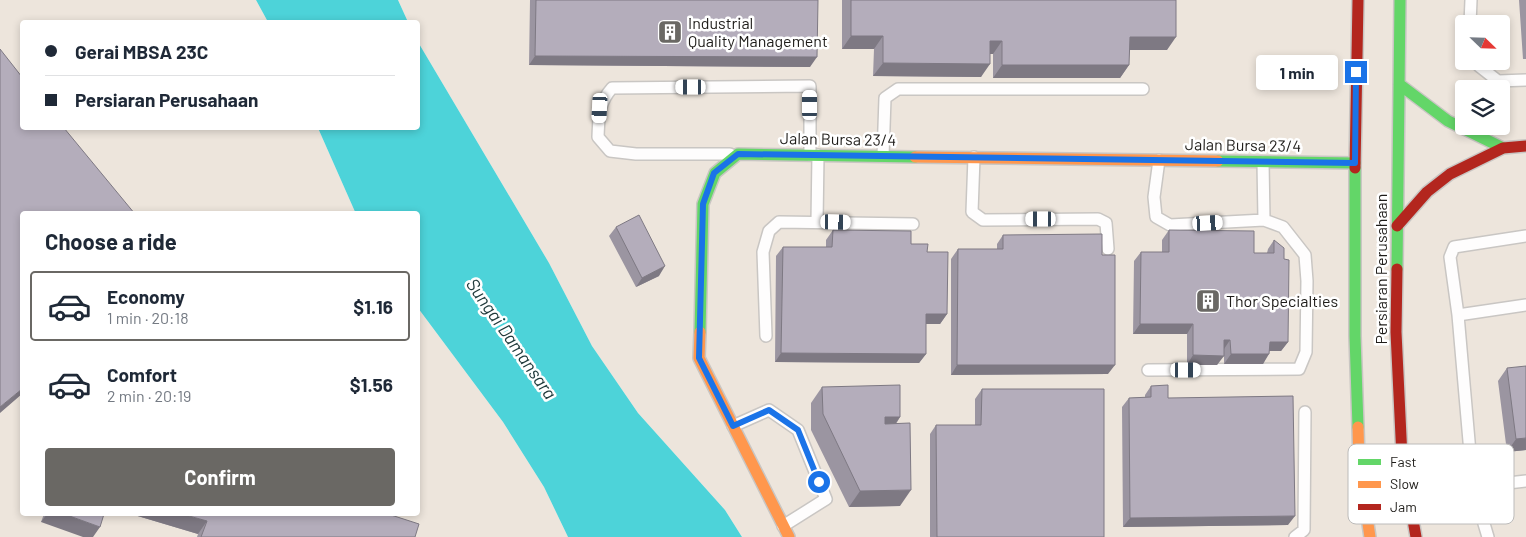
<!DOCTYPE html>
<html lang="en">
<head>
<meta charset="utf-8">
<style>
  body { margin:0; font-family:Barlow,sans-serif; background:#f6f6f7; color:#1f2937; height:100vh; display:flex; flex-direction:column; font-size:19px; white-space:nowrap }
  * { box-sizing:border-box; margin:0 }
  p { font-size:16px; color:#747a83 }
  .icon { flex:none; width:28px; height:28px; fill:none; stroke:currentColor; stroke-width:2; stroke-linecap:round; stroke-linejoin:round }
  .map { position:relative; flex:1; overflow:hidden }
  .sheet { position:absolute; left:20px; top:211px; width:400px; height:305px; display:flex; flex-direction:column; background:#fff; border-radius:5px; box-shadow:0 2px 8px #0003 }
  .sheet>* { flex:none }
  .top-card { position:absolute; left:20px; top:20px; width:400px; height:110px; border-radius:5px; box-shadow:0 2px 8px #0003; display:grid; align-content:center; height:110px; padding:0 25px; background:#fff }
  .needle { width:32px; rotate:113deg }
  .controls { position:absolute; left:1455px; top:15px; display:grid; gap:10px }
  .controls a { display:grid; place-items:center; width:55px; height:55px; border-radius:5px; background:#fff; box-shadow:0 2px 8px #0003; font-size:25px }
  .end { position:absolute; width:22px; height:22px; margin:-11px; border:6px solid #1a73e8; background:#fff; box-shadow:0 0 0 2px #fff }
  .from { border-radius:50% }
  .bubble { position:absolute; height:35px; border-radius:5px; background:#fff; box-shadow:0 2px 8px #0003; font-size:16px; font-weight:700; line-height:35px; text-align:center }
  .car { position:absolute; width:15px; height:30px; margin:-15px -8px; border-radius:6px; box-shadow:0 0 4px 1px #0007; background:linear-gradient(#fff 24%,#345 0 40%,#fff 0 76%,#345 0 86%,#fff 0) }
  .top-card b { display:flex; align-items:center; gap:18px; height:48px; font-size:19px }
  .top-card b+b { border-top:1px solid #e0e1e3 }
  .top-card i { width:12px; height:12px; background:#1f2937 }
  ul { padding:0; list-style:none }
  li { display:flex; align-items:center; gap:15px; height:70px; margin:0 10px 8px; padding:0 15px; border:2px solid transparent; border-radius:5px }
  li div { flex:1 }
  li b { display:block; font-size:19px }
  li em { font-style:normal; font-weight:700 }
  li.current { border-color:#6a6864 }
  li>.icon { width:45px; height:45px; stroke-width:1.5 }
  h2 { padding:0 25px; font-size:22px; line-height:60px }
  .primary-button { display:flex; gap:10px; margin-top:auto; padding:10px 25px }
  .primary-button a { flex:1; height:58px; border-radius:5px; background:#6a6864; color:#fff; font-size:20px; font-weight:700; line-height:58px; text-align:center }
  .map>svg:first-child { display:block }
</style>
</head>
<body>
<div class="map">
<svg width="1526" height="537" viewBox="0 0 1526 537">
  <rect width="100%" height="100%" fill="#f8f4f0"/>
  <!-- built -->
  <path fill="#ede5dc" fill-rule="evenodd" d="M0,0H256L268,22H22V128H318L356,214H22V514H418V308L503,422L544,487L568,537H0Z
    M398,0H1526V537H742L725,510L638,413L592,346L549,263L418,42V22H408ZM1464,24H1501V61H1464ZM1464,89H1501V126H1464Z"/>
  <!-- water -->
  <path fill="#4dd3d9" d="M256,0H398L408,22H268Z
    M418,42L549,263L592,346L638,413L725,510L742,537H568L544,487L503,422L418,308V214H356L318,128H418Z"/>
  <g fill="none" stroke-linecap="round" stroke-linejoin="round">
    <defs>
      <path id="lane" d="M1470,24L1471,0
        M1478,61L1479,66L1498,81L1526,80
        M730,154H636L610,151L598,137C599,116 598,104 612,88L810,86V155
        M883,156L885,98L898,89H1143
        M974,157L972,212L983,220L1098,219L1106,223L1108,249
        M1263,162L1264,220
        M817,222L818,155
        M1458,315L1526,305
        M766,336L763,252L769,231L779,222L913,224
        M1148,370L1299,369L1306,352L1307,281L1305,255L1283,227L1264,220L1170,225L1156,217L1154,197L1159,160
        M733,426L769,410L798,430L826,499L783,526
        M1473,487L1526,481
        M1295,537L1304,530L1305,412
        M1488,537L1473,487L1458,315L1450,257L1454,247L1526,236"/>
      <path id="fast" d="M1399,84L1448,121L1503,148
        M1218,161L1355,163
        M1355,168V336L1358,427
        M1397,269L1400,0
        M700,332L703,204L715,173L738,154L915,157"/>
      <path id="slow" d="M915,157L1218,161
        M700,332L699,358L789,537
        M1358,427L1359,464L1370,537"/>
      <path id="jam" d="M1355,168L1358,0
        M1397,226L1427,192L1450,174L1503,148L1526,146
        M1397,269L1396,332L1402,458L1416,537"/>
    </defs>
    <!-- lane casing -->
    <use href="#lane" stroke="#c9c6c3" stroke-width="14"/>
    <!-- fast casing -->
    <use href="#fast" stroke="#c9c6c3" stroke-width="14"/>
    <!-- slow casing -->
    <use href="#slow" stroke="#c9c6c3" stroke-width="14"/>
    <!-- jam casing -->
    <use href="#jam" stroke="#c9c6c3" stroke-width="14"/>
    <!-- lane -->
    <use href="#lane" stroke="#fefdfd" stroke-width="11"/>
    <!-- fast -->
    <use href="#fast" stroke="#63d668" stroke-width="11"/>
    <!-- slow -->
    <use href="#slow" stroke="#ff974d" stroke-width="11"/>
    <!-- jam -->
    <use href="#jam" stroke="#b3261e" stroke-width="11"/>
  </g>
  <!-- wall -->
  <path fill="#9b95a1" d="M530,0H818L810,67L529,65Z
    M842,0H1176L1167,50H1129V65L1120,78H993V54H990L981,77L873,76L874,49H842Z
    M1519,0H1526V59H1523Z
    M616,227L659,276L636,287L609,236Z
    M833,230L911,244L927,252L947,314L940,324H926V354L919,363L775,362L776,256L783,247H826V240Z
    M1169,230L1254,253H1267L1268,249L1274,240L1284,259L1288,342L1281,351H1269L1263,364H1224V349L1217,365H1187V334H1133L1134,261L1141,252H1162V240Z
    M1003,235L1102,255L1108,374L951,375V259L958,249H997V244Z
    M1507,368L1526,450L1507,452L1498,381Z
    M1151,386L1168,398L1288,525L1123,527L1122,407L1129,398L1145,397V395Z
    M822,387L900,417L896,424L900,506L849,507L811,430V403Z
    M982,389L1104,537H930V434L936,425H975V399Z
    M44,514H104L41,522Z
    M131,514L415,537H197L198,534Z"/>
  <!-- shaded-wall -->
  <path fill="#7e7983" d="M851,36H883L874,49H842Z
    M1130,37H1176L1167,50H1120Z
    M990,41H1002L993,54H981Z
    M535,56L817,57L810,67L529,65Z
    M883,63L990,64L981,77L873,76Z
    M1002,65H1129L1120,78H993Z
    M665,266L659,276L636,287L642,278Z
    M926,314H947L940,324H920Z
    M1140,324H1193L1187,334H1133Z
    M1224,340H1230L1224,349Z
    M1270,342H1288L1281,351H1263Z
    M781,353L926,354L919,363L775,362Z
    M1231,354H1269L1263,364H1224Z
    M1193,355L1224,356L1217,365H1187Z
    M957,365H1115L1108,374L951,375Z
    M22,389V394L0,413V407Z
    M885,417H900L889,433H873Z
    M1526,438V450L1507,452L1516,439Z
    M911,490L900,506L849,507L860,491Z
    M47,514H64L100,527L93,537H83L41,522Z
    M131,514H182L207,521L198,534Z
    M1295,516L1288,525L1123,527L1130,518Z"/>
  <!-- building -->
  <path fill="#b4adbb" stroke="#7e7983" d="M536,0H818L817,57L535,56Z
    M851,0H1176V37H1130L1129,65H1002V41H990V64L883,63V36H851Z
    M0,49L22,77V128H64L135,214H22V389L0,407Z
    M639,215L665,266L642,278L616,227Z
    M833,230L911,231V244H928L927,252H948L947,314H926V354L781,353L783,247H832Z
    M1169,230L1254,231V253H1274V240L1284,248V259L1289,260L1288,342H1270L1269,354H1231L1230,340H1224V356L1193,355V324H1140L1141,252H1169Z
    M1102,234V255H1115V365H957L958,249H1003V235Z
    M1526,366V438L1516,439L1507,368Z
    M900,385V417H885V424L910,423L911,490L860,491L823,414L822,387Z
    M1168,385V398L1293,396L1295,516L1130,518L1129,398L1151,397V386Z
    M982,389H1104V537H937L936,425H981Z
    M64,514H104L100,527Z
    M182,514H388L419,524L415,537H201L207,521Z"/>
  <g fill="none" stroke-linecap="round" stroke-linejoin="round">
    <!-- route -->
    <path stroke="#1a73e8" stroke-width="6" d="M819,482L798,430L769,410L733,426L699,358L703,204L714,173L738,154L1355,163L1356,72"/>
  </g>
  <!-- icons -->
  <defs>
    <symbol id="building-square" viewBox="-11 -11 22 22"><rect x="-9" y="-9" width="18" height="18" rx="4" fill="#6a6864" stroke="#fff"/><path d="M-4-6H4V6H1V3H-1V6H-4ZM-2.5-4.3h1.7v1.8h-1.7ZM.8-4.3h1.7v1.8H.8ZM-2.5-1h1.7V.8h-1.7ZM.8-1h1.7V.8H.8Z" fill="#fff"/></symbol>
  </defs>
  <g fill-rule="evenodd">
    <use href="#building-square" x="656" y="18" width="28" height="28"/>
    <use href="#building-square" x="1194" y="287" width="28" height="28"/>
  </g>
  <g text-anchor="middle" stroke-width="5" stroke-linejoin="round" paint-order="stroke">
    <!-- poi labels -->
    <g font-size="16" fill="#1e1c19" stroke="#fff" text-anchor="start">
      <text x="688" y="29">Industrial<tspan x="688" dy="18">Quality Management</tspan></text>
      <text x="1226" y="307">Thor Specialties</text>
    </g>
    <!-- street labels -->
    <g font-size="16" fill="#1e1c19" stroke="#fff">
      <text transform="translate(838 139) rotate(1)" y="6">Jalan Bursa 23/4</text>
      <text transform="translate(1243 145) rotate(1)" y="6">Jalan Bursa 23/4</text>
      <text transform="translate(1381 269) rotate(-90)" y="6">Persiaran Perusahaan</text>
    </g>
    <!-- water labels -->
    <g font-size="18" font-style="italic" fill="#203a3b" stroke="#fff">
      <text transform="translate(511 339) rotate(55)" y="6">Sungai Damansara</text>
    </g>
  </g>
  <!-- legend -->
  <rect x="1348" y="444" width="166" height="80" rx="8" fill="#fff" stroke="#bcbbba" stroke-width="1"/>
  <rect x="1358" y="459" width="23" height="6" fill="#63d668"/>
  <rect x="1358" y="481" width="23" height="7" fill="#ff974d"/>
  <rect x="1358" y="504" width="23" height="6" fill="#b3261e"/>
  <g font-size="14" fill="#1e1c19">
    <text x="1390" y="467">Fast</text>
    <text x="1390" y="489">Slow</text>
    <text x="1390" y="512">Jam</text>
  </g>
</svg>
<div class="controls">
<a><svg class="needle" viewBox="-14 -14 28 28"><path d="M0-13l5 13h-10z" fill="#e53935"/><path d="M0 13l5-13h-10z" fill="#747a83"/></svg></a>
<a><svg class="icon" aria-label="layers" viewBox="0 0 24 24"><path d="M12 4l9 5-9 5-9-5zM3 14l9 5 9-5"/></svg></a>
</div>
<i class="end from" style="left:819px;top:482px"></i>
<i class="end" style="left:1356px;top:72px"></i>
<div class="bubble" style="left:1256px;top:55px;width:82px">1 min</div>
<i class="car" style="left:691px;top:87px;rotate:270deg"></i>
<i class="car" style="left:810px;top:105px;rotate:0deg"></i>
<i class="car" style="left:600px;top:108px;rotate:183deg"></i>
<i class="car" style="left:1041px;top:219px;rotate:270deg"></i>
<i class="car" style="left:836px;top:222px;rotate:91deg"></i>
<i class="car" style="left:1208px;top:223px;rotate:87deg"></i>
<i class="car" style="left:1186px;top:370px;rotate:90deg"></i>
<div class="top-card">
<b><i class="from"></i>Gerai MBSA 23C</b>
<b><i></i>Persiaran Perusahaan</b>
</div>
<section class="sheet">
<h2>Choose a ride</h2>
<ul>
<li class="current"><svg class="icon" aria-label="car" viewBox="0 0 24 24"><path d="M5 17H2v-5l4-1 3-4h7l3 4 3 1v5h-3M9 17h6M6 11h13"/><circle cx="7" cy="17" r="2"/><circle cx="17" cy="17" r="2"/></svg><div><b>Economy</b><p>1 min · 20:18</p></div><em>$1.16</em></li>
<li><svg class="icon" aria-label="car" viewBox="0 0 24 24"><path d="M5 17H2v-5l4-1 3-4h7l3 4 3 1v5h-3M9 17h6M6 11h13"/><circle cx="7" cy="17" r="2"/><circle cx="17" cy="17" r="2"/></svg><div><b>Comfort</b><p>2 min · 20:19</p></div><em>$1.56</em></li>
</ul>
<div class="primary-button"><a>Confirm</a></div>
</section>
</div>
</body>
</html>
